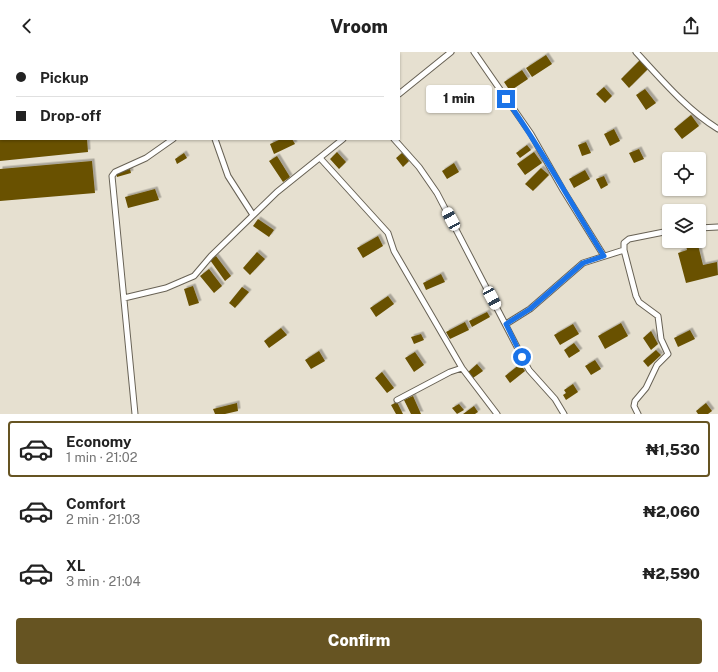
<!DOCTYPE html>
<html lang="en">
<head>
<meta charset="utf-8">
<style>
  body { margin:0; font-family:"Public Sans",sans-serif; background:#f2f2f2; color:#222; height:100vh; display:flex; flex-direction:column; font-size:15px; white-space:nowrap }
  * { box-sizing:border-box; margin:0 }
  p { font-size:13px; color:#767676 }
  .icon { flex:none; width:22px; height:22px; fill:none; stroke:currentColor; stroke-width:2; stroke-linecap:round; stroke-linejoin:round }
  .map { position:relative; height:362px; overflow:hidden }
  .panel { display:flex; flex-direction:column; background:#fff; flex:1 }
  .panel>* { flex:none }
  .banner { position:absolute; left:0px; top:0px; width:400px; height:88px; box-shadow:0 1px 3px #0004; display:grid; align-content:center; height:88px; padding:0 16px; background:#fff }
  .controls { position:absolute; left:662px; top:100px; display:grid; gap:8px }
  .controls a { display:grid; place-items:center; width:44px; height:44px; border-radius:4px; background:#fff; box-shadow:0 1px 3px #0004; font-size:20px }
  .end { position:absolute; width:18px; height:18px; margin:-9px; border:5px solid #1a73e8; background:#fff; box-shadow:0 0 0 2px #fff }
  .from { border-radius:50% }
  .bubble { position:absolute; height:28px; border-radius:4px; background:#fff; box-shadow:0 1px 3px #0004; font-size:13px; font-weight:800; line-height:28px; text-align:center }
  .car { position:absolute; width:12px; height:24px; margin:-12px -6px; border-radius:5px; box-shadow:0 0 3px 1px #0007; background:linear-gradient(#fff 24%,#345 0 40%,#fff 0 76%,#345 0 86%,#fff 0) }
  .banner b { display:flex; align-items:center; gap:14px; height:38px; font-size:15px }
  .banner b+b { border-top:1px solid #e0e0e0 }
  .banner i { width:10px; height:10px; background:#222 }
  ul { padding:7px 0 0; list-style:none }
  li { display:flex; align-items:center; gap:12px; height:56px; margin:0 8px 6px; padding:0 8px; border:2px solid transparent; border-radius:4px }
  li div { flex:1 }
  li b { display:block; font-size:15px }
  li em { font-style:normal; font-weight:800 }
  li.selected { border-color:#665422 }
  li>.icon { width:36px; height:36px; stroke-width:1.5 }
  .primary-button { display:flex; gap:8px; margin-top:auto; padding:8px 16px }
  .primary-button a { flex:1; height:46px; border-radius:4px; background:#665422; color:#fff; font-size:16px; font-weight:800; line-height:46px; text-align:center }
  header { display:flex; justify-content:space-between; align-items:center; height:52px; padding:0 16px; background:#fff; font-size:18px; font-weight:800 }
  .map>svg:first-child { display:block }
</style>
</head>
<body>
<header><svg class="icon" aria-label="back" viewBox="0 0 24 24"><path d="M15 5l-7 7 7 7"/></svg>Vroom<svg class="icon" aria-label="share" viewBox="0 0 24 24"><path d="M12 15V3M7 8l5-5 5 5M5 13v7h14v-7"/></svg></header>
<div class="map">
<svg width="718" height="362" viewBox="0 0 718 362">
  <defs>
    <filter id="shadow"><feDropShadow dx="2.5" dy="-2.5" stdDeviation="0" flood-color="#0004"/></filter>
  </defs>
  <rect width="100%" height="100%" fill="#e6e0d0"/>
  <!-- building -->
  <path fill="#695104" filter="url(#shadow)" d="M546,3L552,12L532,25L526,16Z
    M640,8L648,17L629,36L621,27Z
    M522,18L528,27L510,39L504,30Z
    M604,35L612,44L605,51L596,42Z
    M645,37L656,51L646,58L636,43Z
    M691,63L699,74L682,87L674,77Z
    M614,77L620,89L610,94L604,82Z
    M0,87H87L88,100L0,109Z
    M281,87H292L295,92L274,102L270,92Z
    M586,90L591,101L582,104L578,93Z
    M527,93L531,98L520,106L516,101Z
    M639,97L644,107L634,111L629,101Z
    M337,100L346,110L339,117L330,107Z
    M534,100L542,111L525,123L517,112Z
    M184,101L187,106L177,112L175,107Z
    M402,101L409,109L403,115L396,106Z
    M277,104L290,125L283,130L269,109Z
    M92,109L95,141L0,149V117Z
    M454,111L459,120L447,127L442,119Z
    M541,116L549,123L533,139L525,132Z
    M130,117L131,121L117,125L116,121Z
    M585,118L590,127L574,136L569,127Z
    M604,124L608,133L601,137L596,127Z
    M155,137L159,148L128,156L125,145Z
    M258,167L274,178L269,185L253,174Z
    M378,184L383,194L363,206L357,196Z
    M685,189H697L703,213L717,210L718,223L686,231L678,201L687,198Z
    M257,200L265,207L250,223L243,216Z
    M216,204L231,224L225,229L210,208Z
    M209,217L222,234L214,241L200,224Z
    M441,222L445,230L426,238L423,231Z
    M193,234L199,251L189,254L184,237Z
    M242,235L249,240L235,256L229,251Z
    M388,244L394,252L376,265L370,256Z
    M487,260L490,265L472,275L469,269Z
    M465,270L469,278L450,287L446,280Z
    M621,271L628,284L605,297L598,284Z
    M573,272L579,282L560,293L554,283Z
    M281,276L287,283L269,296L264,289Z
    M690,278L695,287L678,295L674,286Z
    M651,279L658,292L651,298L643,286Z
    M421,282L424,288L414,292L411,285Z
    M574,291L580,299L569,306L564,298Z
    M656,298L661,303L648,315L643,309Z
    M319,299L325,309L311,317L305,308Z
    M415,300L424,313L414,320L405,306Z
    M595,308L601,317L591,323L585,314Z
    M477,312L483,319L473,326L468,320Z
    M520,312L525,319L510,331L505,324Z
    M382,320L394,336L387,341L375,326Z
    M573,332L578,340L566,348L563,343L566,341L564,338Z
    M413,344L421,362H411L404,348Z
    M397,350L403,362H396L391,353Z
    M237,351L238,359L225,362H215L213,357Z
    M706,351L712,359L708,362H698L696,359Z
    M459,352L464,358L457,362L452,356Z
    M474,354L478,360L475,362H463Z"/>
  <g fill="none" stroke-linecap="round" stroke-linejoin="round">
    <defs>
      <path id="minor" d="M179,0V1
        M267,0V1
        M474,0L531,82L563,138L604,204
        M636,0C661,27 686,57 718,77
        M329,1L331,0
        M399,42L451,0
        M215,87L228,124L253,163
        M394,87L419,115L437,141L529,318L555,347L564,362
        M320,106L388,181L394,199L462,316L497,362
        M699,176L718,175
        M124,246L166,236L194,224L211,204L277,140L343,87
        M506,272L530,257L583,211L624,198
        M397,348L450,320L462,316
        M135,362L112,124L115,120L146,106L173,87
        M638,362L634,354L635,349L646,336L657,313L668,302L661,287L658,264L639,250L636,244L624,198V191L629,187L669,179"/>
    </defs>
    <!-- minor casing -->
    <use href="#minor" stroke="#686255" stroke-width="7"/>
    <!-- minor -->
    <use href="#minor" stroke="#fff" stroke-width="5"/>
  </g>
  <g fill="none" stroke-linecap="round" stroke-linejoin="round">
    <!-- route -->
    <path stroke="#1a73e8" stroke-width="5" d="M506,47C542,97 571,152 604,204L583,211L530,257L506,272L522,305"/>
  </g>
</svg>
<div class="controls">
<a><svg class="icon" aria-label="locate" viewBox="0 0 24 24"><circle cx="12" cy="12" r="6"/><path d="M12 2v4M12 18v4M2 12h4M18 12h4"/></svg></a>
<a><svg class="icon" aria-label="layers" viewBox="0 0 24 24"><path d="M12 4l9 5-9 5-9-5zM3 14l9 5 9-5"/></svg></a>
</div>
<i class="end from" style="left:522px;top:305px"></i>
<i class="end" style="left:506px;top:47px"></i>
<div class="bubble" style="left:426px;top:33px;width:66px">1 min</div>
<i class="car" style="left:451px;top:167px;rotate:332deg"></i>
<i class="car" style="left:492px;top:246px;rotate:152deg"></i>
<div class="banner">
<b><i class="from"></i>Pickup</b>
<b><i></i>Drop-off</b>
</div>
</div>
<section class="panel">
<ul>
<li class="selected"><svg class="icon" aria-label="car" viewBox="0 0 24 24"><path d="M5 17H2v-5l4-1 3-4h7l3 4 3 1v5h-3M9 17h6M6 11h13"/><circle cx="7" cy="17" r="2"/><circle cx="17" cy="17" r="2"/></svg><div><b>Economy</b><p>1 min · 21:02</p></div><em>₦1,530</em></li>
<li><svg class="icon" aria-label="car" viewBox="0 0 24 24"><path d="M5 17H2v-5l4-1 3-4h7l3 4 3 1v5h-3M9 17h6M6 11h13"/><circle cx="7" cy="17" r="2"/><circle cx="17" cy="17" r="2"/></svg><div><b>Comfort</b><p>2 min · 21:03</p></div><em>₦2,060</em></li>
<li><svg class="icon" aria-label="car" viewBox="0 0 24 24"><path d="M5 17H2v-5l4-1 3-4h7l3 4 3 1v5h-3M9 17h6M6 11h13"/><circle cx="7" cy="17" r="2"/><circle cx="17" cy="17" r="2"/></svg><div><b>XL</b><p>3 min · 21:04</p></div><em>₦2,590</em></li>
</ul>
<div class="primary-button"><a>Confirm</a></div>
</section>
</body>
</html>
